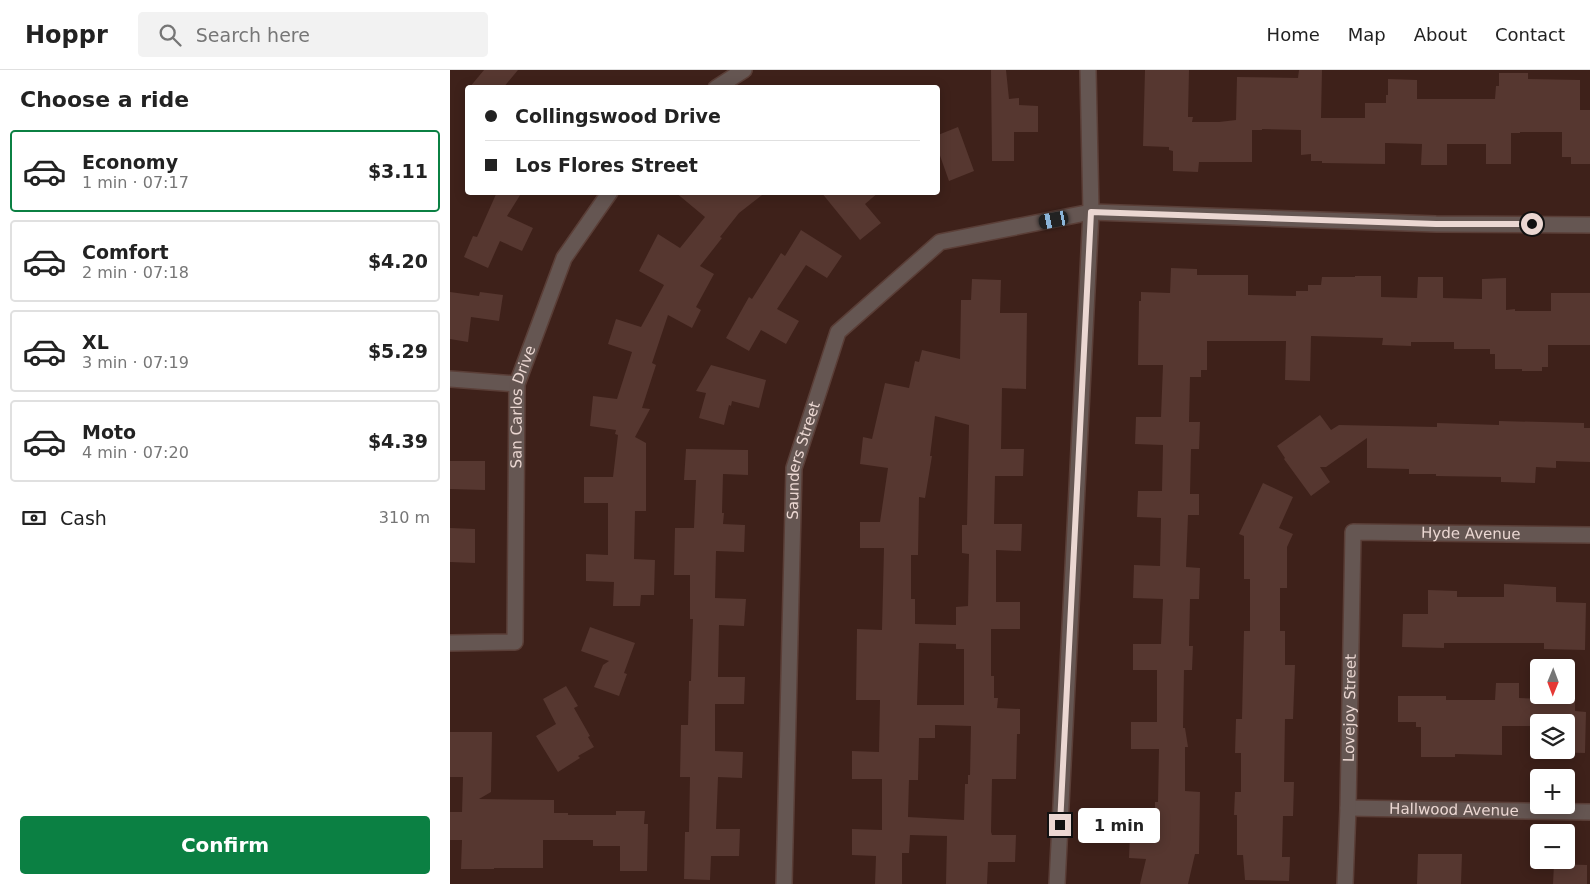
<!DOCTYPE html>
<html lang="en">
<head>
<meta charset="utf-8">
<style>
  body { margin:0; font-family:"DejaVu Sans",sans-serif; background:#f2f2f2; color:#222; height:100vh; display:flex; flex-direction:column; font-size:19px; white-space:nowrap }
  * { box-sizing:border-box; margin:0 }
  p { font-size:16px; color:#767676 }
  .icon { flex:none; width:28px; height:28px; fill:none; stroke:currentColor; stroke-width:2; stroke-linecap:round; stroke-linejoin:round }
  .map { position:relative; flex:1; overflow:hidden }
  .drawer { display:flex; flex-direction:column; background:#fff; width:450px }
  .drawer>* { flex:none }
  .hud { position:absolute; left:15px; top:15px; width:475px; height:110px; border-radius:5px; box-shadow:0 2px 12px #0003; display:grid; align-content:center; height:110px; padding:0 20px; background:#fff }
  .needle { width:32px; rotate:181deg }
  .controls { position:absolute; left:1080px; top:589px; display:grid; gap:10px }
  .controls a { display:grid; place-items:center; width:45px; height:45px; border-radius:5px; background:#fff; box-shadow:0 2px 12px #0003; font-size:25px }
  .end { position:absolute; width:22px; height:22px; margin:-11px; border:6px solid #ebd7d2; background:#111; box-shadow:0 0 0 2px #111 }
  .from { border-radius:50% }
  .bubble { position:absolute; height:35px; border-radius:5px; background:#fff; box-shadow:0 2px 12px #0003; font-size:16px; font-weight:800; line-height:35px; text-align:center }
  .car { position:absolute; width:15px; height:30px; margin:-15px -8px; border-radius:6px; box-shadow:0 0 4px 1px #0007; background:linear-gradient(#222 24%,#8ab4d8 0 40%,#222 0 76%,#8ab4d8 0 86%,#222 0) }
  .hud b { display:flex; align-items:center; gap:18px; height:48px; font-size:19px }
  .hud b+b { border-top:1px solid #e0e0e0 }
  .hud i { width:12px; height:12px; background:#222 }
  ul { padding:0; list-style:none }
  li { display:flex; align-items:center; gap:15px; height:82px; margin:0 10px 8px; padding:0 10px; border:2px solid #e0e0e0; border-radius:5px }
  li div { flex:1 }
  li b { display:block; font-size:19px }
  li em { font-style:normal; font-weight:800 }
  li.selected { border-color:#0b8043 }
  li>.icon { width:45px; height:45px; stroke-width:1.5 }
  h2 { padding:0 20px; font-size:22px; line-height:60px }
  .pay { display:flex; align-items:center; gap:12px; height:55px; padding:0 20px; font-size:19px }
  .pay p { margin-inline-start:auto }
  .cta { display:flex; gap:10px; margin-top:auto; padding:10px 20px }
  .cta a { flex:1; height:58px; border-radius:5px; background:#0b8043; color:#fff; font-size:20px; font-weight:800; line-height:58px; text-align:center }
  header { display:flex; align-items:center; gap:30px; box-sizing:border-box; height:70px; padding:0 25px; background:#fff; border-bottom:1px solid #e0e0e0 }
  header strong { font-size:24px }
  nav { display:flex; gap:28px; margin-inline-start:auto; font-size:18px }
  .search { width:350px; height:45px; background:#f2f2f2; display:flex; align-items:center; gap:12px; box-sizing:border-box; padding:0 18px; border-radius:5px; color:#767676; font-size:19px }
  main { display:flex; flex:1; min-height:0 }
  .map>svg:first-child { display:block }
</style>
</head>
<body>
<header>
<strong>Hoppr</strong>
<div class="search"><svg class="icon" aria-label="search" viewBox="0 0 24 24"><circle cx="10" cy="10" r="6"/><path d="M15 15l6 6"/></svg>Search here</div>
<nav><a>Home</a><a>Map</a><a>About</a><a>Contact</a></nav>
</header>
<main>
<section class="drawer">
<h2>Choose a ride</h2>
<ul>
<li class="selected"><svg class="icon" aria-label="car" viewBox="0 0 24 24"><path d="M5 17H2v-5l4-1 3-4h7l3 4 3 1v5h-3M9 17h6M6 11h13"/><circle cx="7" cy="17" r="2"/><circle cx="17" cy="17" r="2"/></svg><div><b>Economy</b><p>1 min · 07:17</p></div><em>$3.11</em></li>
<li><svg class="icon" aria-label="car" viewBox="0 0 24 24"><path d="M5 17H2v-5l4-1 3-4h7l3 4 3 1v5h-3M9 17h6M6 11h13"/><circle cx="7" cy="17" r="2"/><circle cx="17" cy="17" r="2"/></svg><div><b>Comfort</b><p>2 min · 07:18</p></div><em>$4.20</em></li>
<li><svg class="icon" aria-label="car" viewBox="0 0 24 24"><path d="M5 17H2v-5l4-1 3-4h7l3 4 3 1v5h-3M9 17h6M6 11h13"/><circle cx="7" cy="17" r="2"/><circle cx="17" cy="17" r="2"/></svg><div><b>XL</b><p>3 min · 07:19</p></div><em>$5.29</em></li>
<li><svg class="icon" aria-label="car" viewBox="0 0 24 24"><path d="M5 17H2v-5l4-1 3-4h7l3 4 3 1v5h-3M9 17h6M6 11h13"/><circle cx="7" cy="17" r="2"/><circle cx="17" cy="17" r="2"/></svg><div><b>Moto</b><p>4 min · 07:20</p></div><em>$4.39</em></li>
</ul>
<div class="pay"><svg class="icon" aria-label="cash" viewBox="0 0 24 24"><path d="M3 7h18v10H3z"/><circle cx="12" cy="12" r="2"/></svg>Cash<p>310 m</p></div>
<div class="cta"><a>Confirm</a></div>
</section>
<div class="map">
<svg width="1140" height="814" viewBox="0 0 1140 814">
  <rect width="100%" height="100%" fill="#3e211a"/>
  <!-- building -->
  <path fill="#563730" fill-rule="evenodd" d="M34,0H68L53,18H19Z
    M541,0H556L559,29L569,28V35L588,36V62H564V91H542Z
    M695,0H739L738,47H743L742,52H769L786,50L787,7L848,8L849,0H872L871,48H915V33H936V25H938V9L967,10V29H1045L1046,16H1049V3H1078V9L1130,10V40H1140V94H1121V87H1112V62H1070V63H1061V94H1036V74H997V95H971L972,74L935,73V94L872,93V91H861V84L851,85V60L812,59V60H802V92H749L748,102L723,101V81L719,80V77L693,76Z
    M508,57L524,101L499,111L488,80V65Z
    M47,122H72L57,146L83,158L72,181L50,171L38,198L14,187L23,166L27,167Z
    M225,122H316L289,143L270,167L272,168L250,196L264,204L246,237L251,240L242,258L218,245L202,293L206,295L192,338L200,339L185,367L196,373V441H185L184,489L205,490L204,525H191L190,536H163L164,512L136,511V484L158,485V433H134V407H163L168,365L165,364L166,360L140,356L143,326L167,329L182,282L158,274L166,249L191,257L214,215L189,201L208,164L230,178L255,147Z
    M371,122H429L415,134L431,153L410,170Z
    M351,160L392,186L377,208L356,195L327,239L349,251L336,274L311,260L299,281L276,268L299,227L302,229L331,183L335,186Z
    M721,198L747,199V205H798V225L846,226V221H858V215H871L872,207H905V206H931V227L967,228L968,207H993V228L1032,229V209L1056,208V240L1065,239V241H1101V223H1140V275H1098V297H1092V301H1072V299H1045V284H1040V279H1004V272H961V276L932,275L933,268L861,266L860,311L835,310L836,271H757V300H751V307H740L739,352H750L749,379H741L740,424H749V445H738L736,497L750,498L749,529H740L739,576H743L742,600H734L733,658H735L738,677H735V721L750,722L749,784H745L738,814H690L696,789L679,788L680,764H700V758H705V732H708L709,679H681V652H707V600H683V574H711L713,529L683,528L684,495L710,496L711,448L687,447L688,421H712L713,375L685,374L686,347H711L713,295H688L689,231H691V222L720,223Z
    M522,209L551,210L550,243H577L576,319L552,318L551,379H574L573,406H545L544,454H572L571,481L546,480V532H570V559H541V606H544V628H548L547,638L570,639V664H567L566,709H542L541,762L542,765H566L565,792H538L537,814H496L497,766L460,765L459,783H452V814H425L426,786L402,785V759L432,760V709H402V681L429,682L430,630H406L407,559L432,560L434,478H410V452H430L438,398L410,394L413,367L422,369L435,313L459,318L465,291L469,292L472,280L510,289L511,230H521ZM485,346L519,355L517,455H512V483L519,484L518,536L506,537V555L465,554V529H461V485H468L469,427L475,428L482,386H480ZM469,573L506,574V579H514V635H467ZM485,655L521,656L520,705H518V714H515L514,750L458,747L459,710H468L469,668H485Z
    M0,222L29,226L30,222L53,225L49,251L21,247L18,272L0,269Z
    M261,295L316,310L309,338L282,331L281,336L279,335L274,355L249,348L256,323L246,321Z
    M870,345L881,360L889,355L987,357V353L1049,355V351L1134,353V358H1140V392L1106,391V398L1086,397L1085,413L1051,412V407L986,406V404H959V399L917,398V368L876,397H870L880,412L861,426L834,389L835,388L827,376Z
    M236,379L298,380V405L273,404L272,443H274L273,454L295,455L294,482L266,481L265,528L296,529L294,556L269,555L268,607H295L294,634H265V681L293,682L292,708L268,707L266,759H290L289,786H261L260,810L234,809L235,762H239L240,707H230L231,655H238L239,611H241L243,549H240V505H224L225,458H244L246,410H234Z
    M0,391H35V420L0,419Z
    M813,413L843,427L829,458L843,464L837,477V518H830V561H835V595H845L843,649H835L834,712H844L843,746H833L832,787H840L839,811L795,810L793,785H787V745H784L785,722H791V683H785L786,649H792L794,561H800V509H794V466L789,464Z
    M0,458L25,459V493L0,492Z
    M1054,514L1106,517V532L1136,533L1135,580L1094,579V573H994V578L952,577L953,544H978V520L1007,521V527H1054Z
    M140,557L185,573L174,603L177,604L169,626L144,617L153,595L159,591L131,581Z
    M1046,613H1069V628L1125,630V641L1136,642L1135,683L1101,682V680H1116V652H1089V656H1052V685L1005,684V687H971V657H966V652H948V626H996V630H1045Z
    M116,616L128,636L124,638L140,666L138,667L144,677L128,686L130,688L108,702L86,666L106,654L93,629Z
    M0,662H42L41,722L29,729L104,730V743H118V745H166V741H195L194,754H198L197,801H170V776H143V770H93V798H44V799H11L12,770H0V742H12L13,707H0Z
    M968,784H1012L1011,814H967Z
    M1104,794L1137,795V814H1103Z"/>
  <g fill="none" stroke-linecap="round" stroke-linejoin="round">
    <defs>
      <g id="street">
        <path d="M266,18L294,0"/>
        <path d="M0,309L67,314"/>
        <path id="s1" d="M0,573L65,572L67,314L114,188L160,122"/>
        <path id="s2" d="M898,738L1140,742"/>
        <path id="s3" d="M334,814L344,398L388,262L490,172L641,142L986,154L1140,155"/>
        <path d="M607,814L641,142L638,0"/>
        <path id="s4" d="M895,814L898,738L903,462L1140,465"/>
      </g>
    </defs>
    <!-- street casing -->
    <use href="#street" stroke="#5a3e37" stroke-width="18"/>
    <!-- street -->
    <use href="#street" stroke="#655652" stroke-width="15"/>
  </g>
  <g fill="none" stroke-linecap="round" stroke-linejoin="round">
    <!-- route -->
    <path stroke="#ebd7d2" stroke-width="6" d="M610,755L641,142L986,154H1082"/>
  </g>
  <g text-anchor="middle" stroke-width="4.5" stroke-linejoin="round" paint-order="stroke">
    <!-- street labels -->
    <g font-size="15" fill="#ebd7d2" stroke="#3e211a">
      <text dy="5" stroke="none"><textPath href="#s1" startOffset="301">San Carlos Drive</textPath></text>
      <text dy="5" stroke="none"><textPath href="#s3" startOffset="425">Saunders Street</textPath></text>
      <text dy="5" stroke="none"><textPath href="#s4" startOffset="470">Hyde Avenue</textPath></text>
      <text dy="5" stroke="none"><textPath href="#s4" startOffset="176">Lovejoy Street</textPath></text>
      <text dy="5" stroke="none"><textPath href="#s2" startOffset="106">Hallwood Avenue</textPath></text>
    </g>
  </g>
</svg>
<div class="controls">
<a><svg class="needle" viewBox="-14 -14 28 28"><path d="M0-13l5 13h-10z" fill="#e53935"/><path d="M0 13l5-13h-10z" fill="#767676"/></svg></a>
<a><svg class="icon" aria-label="layers" viewBox="0 0 24 24"><path d="M12 4l9 5-9 5-9-5zM3 14l9 5 9-5"/></svg></a>
<a>+</a>
<a>−</a>
</div>
<i class="end from" style="left:1082px;top:154px"></i>
<i class="end" style="left:610px;top:755px"></i>
<div class="bubble" style="left:628px;top:738px;width:82px">1 min</div>
<i class="car" style="left:604px;top:150px;rotate:259deg"></i>
<div class="hud">
<b><i class="from"></i>Collingswood Drive</b>
<b><i></i>Los Flores Street</b>
</div>
</div>
</main>
</body>
</html>
